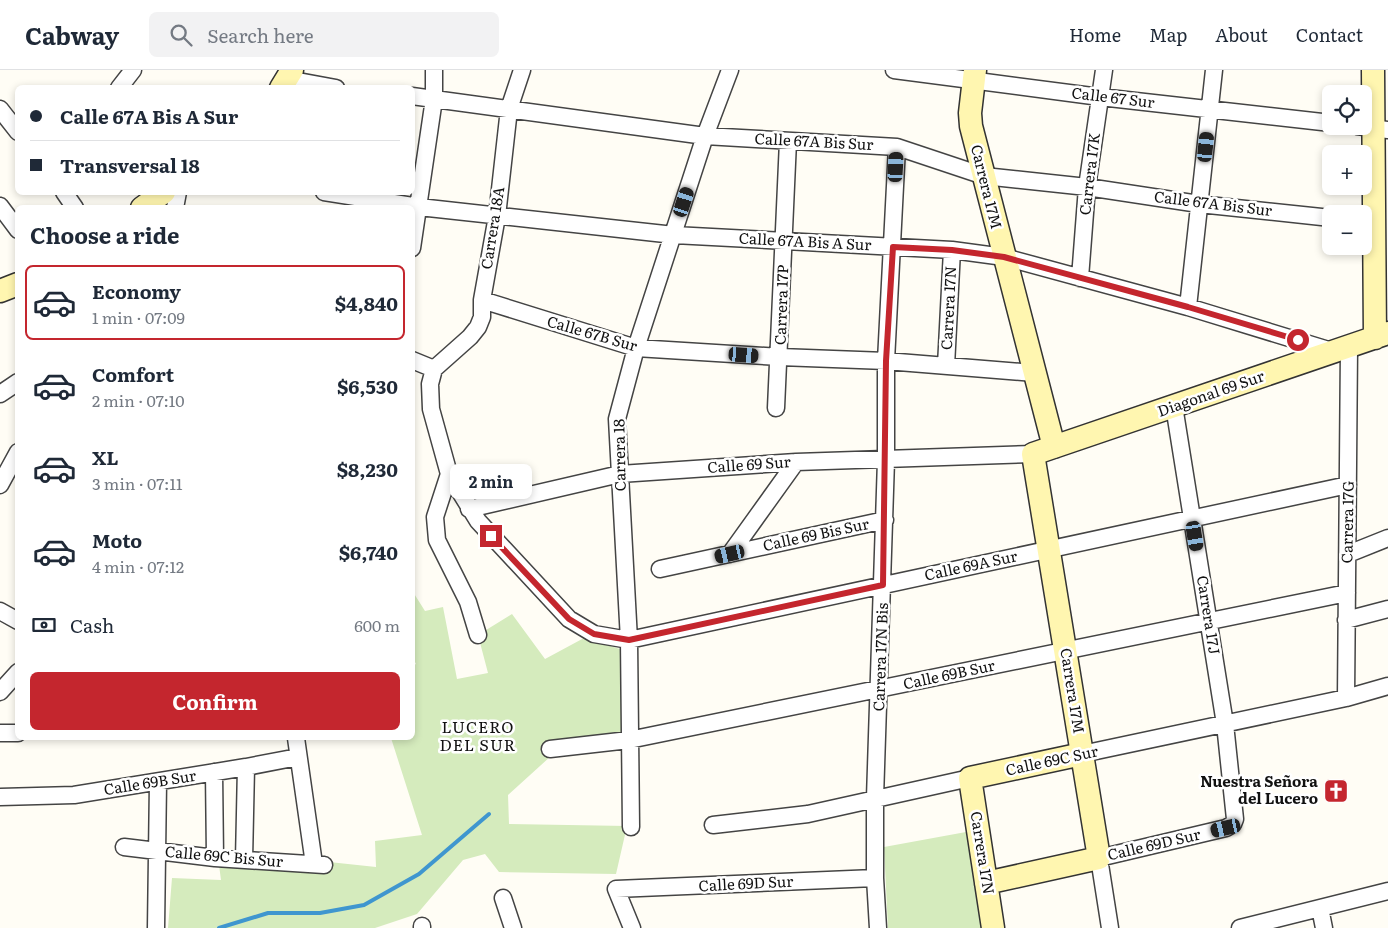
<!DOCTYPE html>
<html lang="en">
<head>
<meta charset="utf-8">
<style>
  body { margin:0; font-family:Literata,serif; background:#f2f2f3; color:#1f2937; height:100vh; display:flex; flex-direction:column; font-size:19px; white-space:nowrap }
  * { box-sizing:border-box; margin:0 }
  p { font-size:16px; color:#747a83 }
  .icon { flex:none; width:28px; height:28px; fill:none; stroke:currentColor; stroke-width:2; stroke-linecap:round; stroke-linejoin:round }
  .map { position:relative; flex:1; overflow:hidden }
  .panel { position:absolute; left:15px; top:135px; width:400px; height:535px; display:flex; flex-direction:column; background:#fff; border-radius:8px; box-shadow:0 2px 8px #0003 }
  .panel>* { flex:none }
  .guide { position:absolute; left:15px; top:15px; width:400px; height:110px; border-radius:8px; box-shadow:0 2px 8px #0003; display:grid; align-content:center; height:110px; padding:0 15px; background:#fff }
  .buttons { position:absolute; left:1322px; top:15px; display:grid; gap:10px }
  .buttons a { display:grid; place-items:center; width:50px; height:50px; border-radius:8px; background:#fff; box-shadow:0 2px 8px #0003; font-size:25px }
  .end { position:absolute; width:22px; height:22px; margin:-11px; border:6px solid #c4262e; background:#fff; box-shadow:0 0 0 2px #fff }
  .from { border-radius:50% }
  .bubble { position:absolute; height:35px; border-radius:8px; background:#fff; box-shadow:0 2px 8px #0003; font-size:16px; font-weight:700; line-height:35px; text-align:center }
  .car { position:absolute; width:15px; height:30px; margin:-15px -8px; border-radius:6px; box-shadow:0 0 4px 1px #0007; background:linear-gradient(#222 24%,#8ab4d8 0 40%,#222 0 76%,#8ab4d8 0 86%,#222 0) }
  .guide b { display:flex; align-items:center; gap:18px; height:48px; font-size:19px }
  .guide b+b { border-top:1px solid #e0e1e3 }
  .guide i { width:12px; height:12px; background:#1f2937 }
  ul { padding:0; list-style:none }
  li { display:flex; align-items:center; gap:15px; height:75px; margin:0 10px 8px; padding:0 5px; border:2px solid transparent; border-radius:8px }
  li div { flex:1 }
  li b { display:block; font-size:19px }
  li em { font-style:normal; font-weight:700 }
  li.active { border-color:#c4262e }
  li>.icon { width:45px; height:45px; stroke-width:1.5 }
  h2 { padding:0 15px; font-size:22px; line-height:60px }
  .pay { display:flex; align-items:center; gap:12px; height:55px; padding:0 15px; font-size:19px }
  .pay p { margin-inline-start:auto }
  .button { display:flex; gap:10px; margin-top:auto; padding:10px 15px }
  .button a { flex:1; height:58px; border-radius:8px; background:#c4262e; color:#fff; font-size:20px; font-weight:700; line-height:58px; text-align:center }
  header { display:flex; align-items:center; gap:30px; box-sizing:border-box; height:70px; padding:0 25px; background:#fff; border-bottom:1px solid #e0e1e3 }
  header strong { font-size:24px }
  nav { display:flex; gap:28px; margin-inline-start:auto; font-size:18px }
  .search { width:350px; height:45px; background:#f2f2f3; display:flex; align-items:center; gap:12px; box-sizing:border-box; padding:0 18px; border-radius:8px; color:#747a83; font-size:19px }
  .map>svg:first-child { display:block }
</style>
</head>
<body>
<header>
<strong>Cabway</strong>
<div class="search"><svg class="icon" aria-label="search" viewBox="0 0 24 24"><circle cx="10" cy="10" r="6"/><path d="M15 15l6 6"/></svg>Search here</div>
<nav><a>Home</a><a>Map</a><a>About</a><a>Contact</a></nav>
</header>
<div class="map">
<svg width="1388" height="858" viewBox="0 0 1388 858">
  <rect width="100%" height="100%" fill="#fffdf5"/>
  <!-- green -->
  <path fill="#d5ebbd" d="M413,522L425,541L443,537L457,609L488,603L478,565L512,544L545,589L584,568L620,579L623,672L551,686L508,725L509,754L627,756L616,804L499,802L485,784L463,790L417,844L375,858H168L172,808L221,810L217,780L376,797L375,771L422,765L391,668H412V596L416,594L413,588Z
    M966,762L982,858H888L884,777Z"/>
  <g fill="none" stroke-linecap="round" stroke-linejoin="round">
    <!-- stream -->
    <path stroke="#3f96cf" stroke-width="4" d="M219,858L268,843H320L364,835L419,804L489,744"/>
    <defs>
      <path id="street" d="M522,0L509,39L497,146L482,230V247L478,257L470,267L434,299L430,314L431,339L449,404L478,451L569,549L594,564L629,570L1348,415
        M894,0L1100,27L1331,53
        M287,9L336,18
        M119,18L133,0
        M412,26L705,66L897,77L984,106L1087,117L1199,134L1331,148
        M0,39L18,62
        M1357,56L1388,60
        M64,122L75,138
        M324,122L419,137L674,165L952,180L1004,187L1188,237L1335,282
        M0,136L18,160
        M175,138L178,122
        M412,178L434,29V0
        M1080,208L1087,117L1104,0
        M482,230L636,278L780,287L886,291L1034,303
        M1188,237L1214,0
        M412,290L434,299
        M946,296L952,180
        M0,324L18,312
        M776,338L788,71
        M449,404L435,447L437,470L468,532L478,565
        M0,415L18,382
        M469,439L620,404L796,392L1033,384
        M730,484L796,392
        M1348,484L1388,468
        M660,499L885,450
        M0,541L18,551
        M1346,550L1388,539
        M0,622L18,602
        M1346,628L1349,277
        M0,663H18
        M296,668L314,794
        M550,679L629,670L1347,523
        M1082,684L1346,628L1388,616
        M214,702L215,788
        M0,727L74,725L246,697L298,687
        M713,755L808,744L970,708
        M631,757L629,570L617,349L636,278L705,66L730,0
        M124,777L215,788L324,795
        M244,790L246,697
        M503,828L513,858
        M1320,838L1324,858
        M422,856V858
        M156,858L158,712
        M632,858L616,819L875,808
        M878,858L875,808V728L886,390V291L897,77
        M1110,858L1099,788L1226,758L1233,754L1235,749L1225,654L1174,336
        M1240,858L1388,821"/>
      <path id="secondary" d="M975,0L970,43L971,56L1054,377
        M1373,0L1375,268
        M281,18L292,0
        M142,138L164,122
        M0,221L18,214
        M986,813L1099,788L1033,384L1388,263
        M993,858L970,708L1082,684"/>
    </defs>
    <!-- street casing -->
    <use href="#street" stroke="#444" stroke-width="19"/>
    <!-- secondary casing -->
    <use href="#secondary" stroke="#333" stroke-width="25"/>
    <!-- street -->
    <use href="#street" stroke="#fff" stroke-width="16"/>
    <!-- secondary -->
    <use href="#secondary" stroke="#fff6b0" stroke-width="22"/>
  </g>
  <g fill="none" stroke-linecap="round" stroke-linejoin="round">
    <!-- route -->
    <path stroke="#c4262e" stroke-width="6" d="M491,466L569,549L594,564L629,570L883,515L886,291L893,177L952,180L1004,187L1188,237L1298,270"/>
  </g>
  <!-- icons -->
  <defs>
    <symbol id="church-square" viewBox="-11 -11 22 22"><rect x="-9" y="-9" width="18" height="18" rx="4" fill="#c4262e" stroke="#fff"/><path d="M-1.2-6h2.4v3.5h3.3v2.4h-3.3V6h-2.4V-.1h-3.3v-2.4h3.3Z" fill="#fff"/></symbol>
  </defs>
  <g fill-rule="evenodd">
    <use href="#church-square" x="1322" y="707" width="28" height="28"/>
  </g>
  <g text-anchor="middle" stroke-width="5" stroke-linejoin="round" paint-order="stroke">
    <!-- street labels -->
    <g font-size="15" fill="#111" stroke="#fff">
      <text transform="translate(1113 28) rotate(7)" y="5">Calle 67 Sur</text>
      <text transform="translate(814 72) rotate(3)" y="5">Calle 67A Bis Sur</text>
      <text transform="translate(1090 104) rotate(-83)" y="5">Carrera 17K</text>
      <text transform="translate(986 117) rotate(76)" y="5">Carrera 17M</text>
      <text transform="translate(1213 134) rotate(7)" y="5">Calle 67A Bis Sur</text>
      <text transform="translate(493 158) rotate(-81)" y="5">Carrera 18A</text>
      <text transform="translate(805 172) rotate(3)" y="5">Calle 67A Bis A Sur</text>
      <text transform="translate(782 235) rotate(-88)" y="5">Carrera 17P</text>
      <text transform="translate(949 238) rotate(-87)" y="5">Carrera 17N</text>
      <text transform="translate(592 264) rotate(16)" y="5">Calle 67B Sur</text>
      <text transform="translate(1211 324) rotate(-19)" y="5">Diagonal 69 Sur</text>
      <text transform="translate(620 385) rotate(-91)" y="5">Carrera 18</text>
      <text transform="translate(749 395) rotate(-4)" y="5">Calle 69 Sur</text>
      <text transform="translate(1348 452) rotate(-89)" y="5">Carrera 17G</text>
      <text transform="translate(816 465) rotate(-12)" y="5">Calle 69 Bis Sur</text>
      <text transform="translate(971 496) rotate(-12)" y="5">Calle 69A Sur</text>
      <text transform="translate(1208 545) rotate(81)" y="5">Carrera 17J</text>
      <text transform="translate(881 587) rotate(-88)" y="5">Carrera 17N Bis</text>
      <text transform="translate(949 605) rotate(-12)" y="5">Calle 69B Sur</text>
      <text transform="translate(1072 621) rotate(81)" y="5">Carrera 17M</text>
      <text transform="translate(1052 691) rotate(-12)" y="5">Calle 69C Sur</text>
      <text transform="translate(150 713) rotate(-9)" y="5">Calle 69B Sur</text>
      <text transform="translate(1154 775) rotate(-13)" y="5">Calle 69D Sur</text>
      <text transform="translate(982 783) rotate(81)" y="5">Carrera 17N</text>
      <text transform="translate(224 787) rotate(5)" y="5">Calle 69C Bis Sur</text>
      <text transform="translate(746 814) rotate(-3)" y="5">Calle 69D Sur</text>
    </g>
    <!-- poi labels -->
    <g font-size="15" font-weight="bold" fill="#111" stroke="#fff" text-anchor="end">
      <text x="1318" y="717">Nuestra Señora<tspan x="1318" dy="17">del Lucero</tspan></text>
    </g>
    <!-- neighbourhood labels -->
    <g font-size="16" letter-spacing="1" fill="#111" stroke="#fff">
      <text x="478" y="663">LUCERO<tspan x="478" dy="18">DEL SUR</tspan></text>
    </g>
  </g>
</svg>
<div class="buttons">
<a><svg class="icon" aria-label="locate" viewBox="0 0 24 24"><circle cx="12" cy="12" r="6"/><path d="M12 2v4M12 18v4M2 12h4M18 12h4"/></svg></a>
<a>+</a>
<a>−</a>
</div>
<i class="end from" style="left:1298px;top:270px"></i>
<i class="end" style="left:491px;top:466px"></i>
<div class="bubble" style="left:450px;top:394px;width:82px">2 min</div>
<i class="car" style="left:1206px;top:77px;rotate:6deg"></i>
<i class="car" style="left:896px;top:97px;rotate:3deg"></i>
<i class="car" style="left:684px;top:132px;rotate:18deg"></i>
<i class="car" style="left:744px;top:285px;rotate:94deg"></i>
<i class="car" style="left:1195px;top:466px;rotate:171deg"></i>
<i class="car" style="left:730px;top:484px;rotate:257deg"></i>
<i class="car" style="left:1226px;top:758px;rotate:257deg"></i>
<div class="guide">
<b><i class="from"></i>Calle 67A Bis A Sur</b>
<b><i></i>Transversal 18</b>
</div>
<section class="panel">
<h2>Choose a ride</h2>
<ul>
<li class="active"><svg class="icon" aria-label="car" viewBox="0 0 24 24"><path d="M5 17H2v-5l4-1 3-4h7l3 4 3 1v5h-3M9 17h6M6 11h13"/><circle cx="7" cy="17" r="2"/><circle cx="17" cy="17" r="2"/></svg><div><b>Economy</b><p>1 min · 07:09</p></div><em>$4,840</em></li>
<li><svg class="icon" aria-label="car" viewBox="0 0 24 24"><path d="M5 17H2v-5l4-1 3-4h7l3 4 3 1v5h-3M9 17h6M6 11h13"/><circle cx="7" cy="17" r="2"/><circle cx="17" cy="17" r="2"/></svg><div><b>Comfort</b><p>2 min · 07:10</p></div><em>$6,530</em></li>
<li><svg class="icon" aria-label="car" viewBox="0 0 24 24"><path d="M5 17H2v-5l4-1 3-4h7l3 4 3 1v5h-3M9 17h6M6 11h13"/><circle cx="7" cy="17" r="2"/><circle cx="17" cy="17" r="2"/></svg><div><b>XL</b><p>3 min · 07:11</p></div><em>$8,230</em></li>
<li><svg class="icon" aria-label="car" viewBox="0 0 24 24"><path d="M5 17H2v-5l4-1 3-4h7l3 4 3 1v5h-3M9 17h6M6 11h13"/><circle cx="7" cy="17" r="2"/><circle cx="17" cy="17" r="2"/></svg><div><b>Moto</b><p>4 min · 07:12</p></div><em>$6,740</em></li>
</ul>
<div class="pay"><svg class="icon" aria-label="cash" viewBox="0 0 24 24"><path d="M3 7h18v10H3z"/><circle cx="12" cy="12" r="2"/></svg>Cash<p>600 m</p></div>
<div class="button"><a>Confirm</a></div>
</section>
</div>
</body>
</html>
